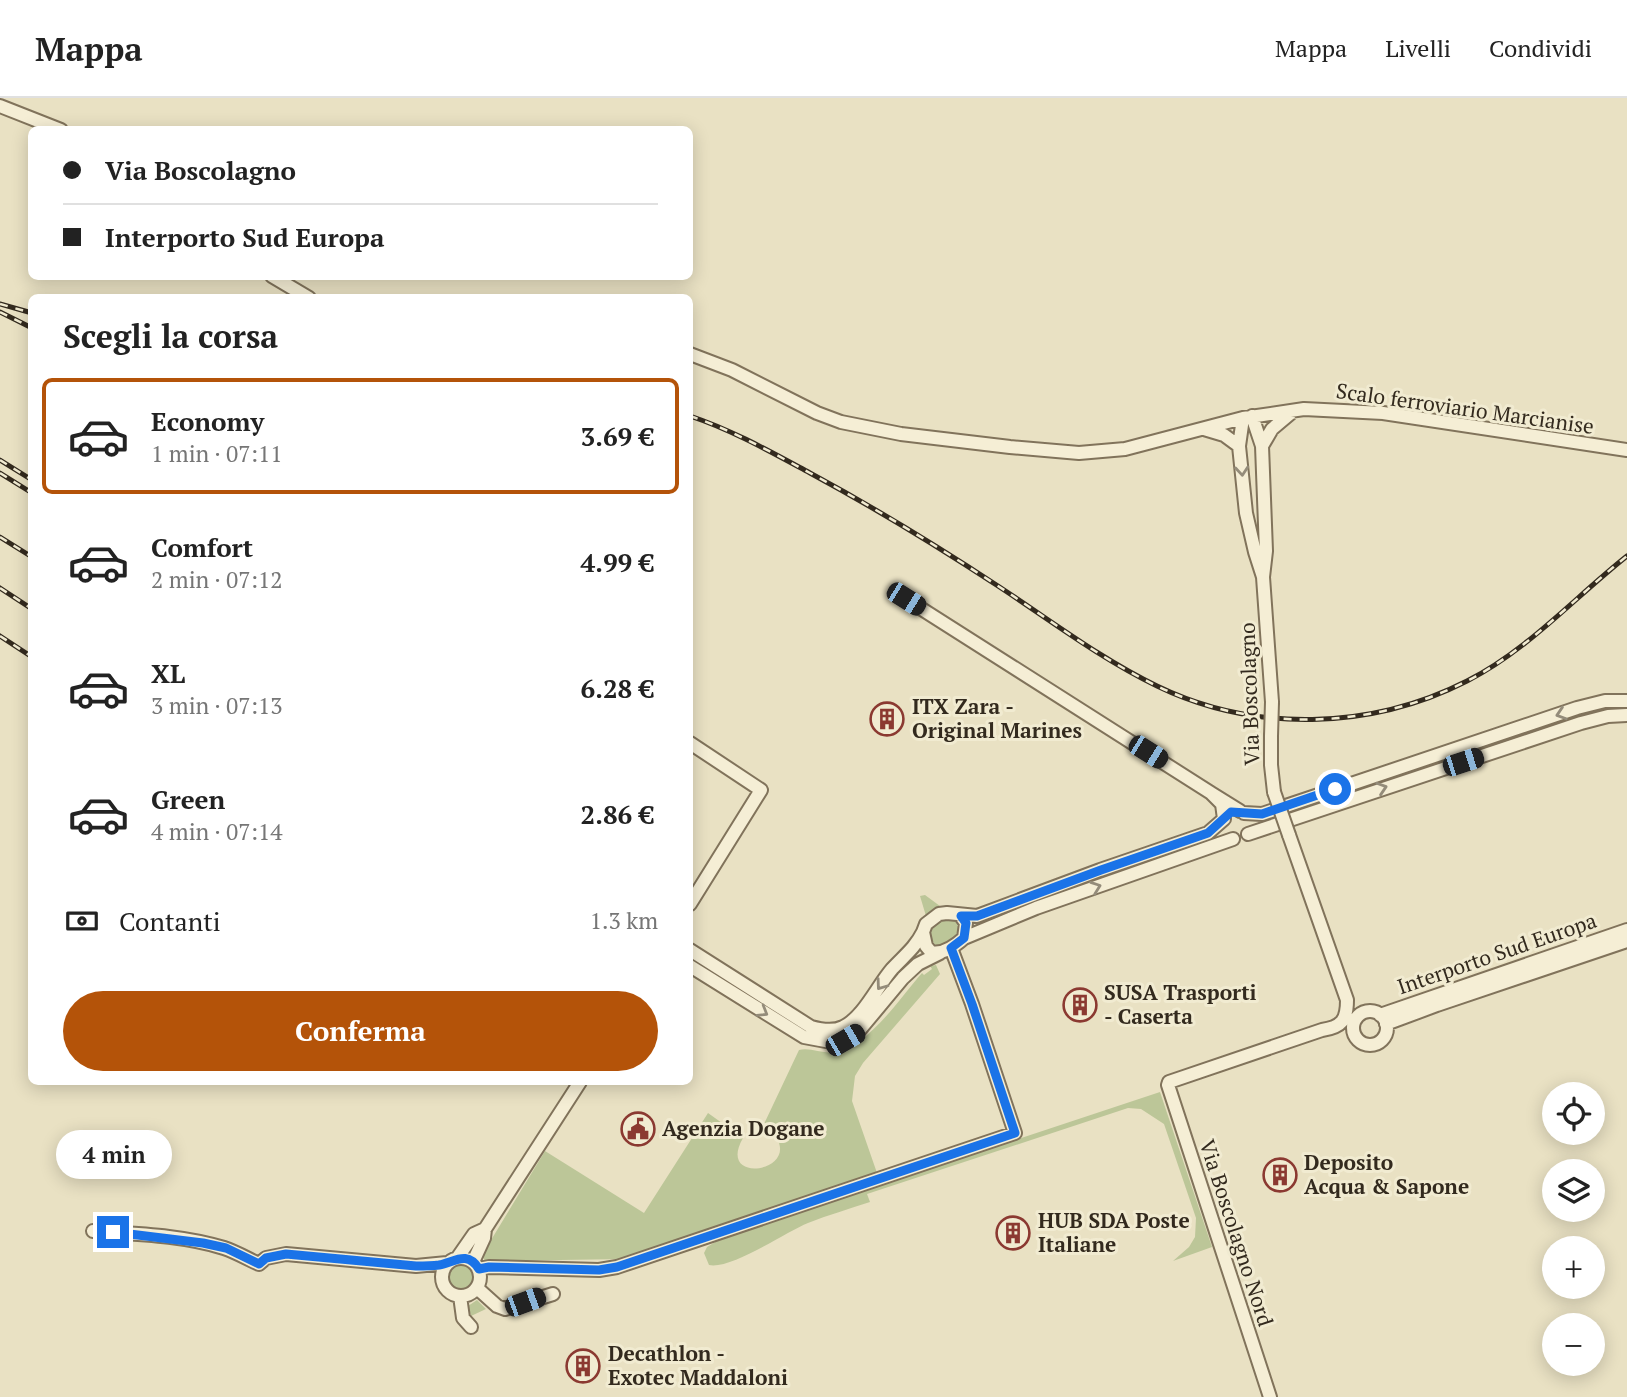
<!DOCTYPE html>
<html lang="it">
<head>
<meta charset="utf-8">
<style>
  body { margin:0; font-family:"PT Serif",serif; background:#f2f2f2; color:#222; height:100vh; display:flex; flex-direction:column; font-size:26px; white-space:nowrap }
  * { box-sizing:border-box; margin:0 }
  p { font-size:23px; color:#767676 }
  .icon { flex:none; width:38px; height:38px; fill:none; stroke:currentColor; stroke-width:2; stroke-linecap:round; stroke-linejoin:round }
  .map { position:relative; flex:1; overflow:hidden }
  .sheet { position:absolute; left:28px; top:196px; width:665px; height:791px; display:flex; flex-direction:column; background:#fff; border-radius:10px; box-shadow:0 4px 18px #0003 }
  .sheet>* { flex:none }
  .top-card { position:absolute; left:28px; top:28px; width:665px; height:154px; border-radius:10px; box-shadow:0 4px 18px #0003; display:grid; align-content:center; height:154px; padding:0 35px; background:#fff }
  .fabs { position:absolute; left:1542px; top:984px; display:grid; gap:14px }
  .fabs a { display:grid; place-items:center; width:63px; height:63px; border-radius:50%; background:#fff; box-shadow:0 4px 18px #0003; font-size:35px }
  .end { position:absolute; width:32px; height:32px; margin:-16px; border:9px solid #1a73e8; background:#fff; box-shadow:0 0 0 4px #fff }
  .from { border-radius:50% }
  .bubble { position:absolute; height:49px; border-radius:24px; background:#fff; box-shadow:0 4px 18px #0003; font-size:23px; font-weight:800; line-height:49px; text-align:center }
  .car { position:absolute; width:21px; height:42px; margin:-21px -10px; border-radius:9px; box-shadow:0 0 5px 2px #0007; background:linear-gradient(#222 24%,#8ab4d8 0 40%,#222 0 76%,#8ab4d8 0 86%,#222 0) }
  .top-card b { display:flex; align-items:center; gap:24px; height:66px; font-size:26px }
  .top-card b+b { border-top:2px solid #e0e0e0 }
  .top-card i { width:18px; height:18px; background:#222 }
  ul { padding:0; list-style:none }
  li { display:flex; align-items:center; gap:21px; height:116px; margin:0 14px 10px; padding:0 21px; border:4px solid transparent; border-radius:10px }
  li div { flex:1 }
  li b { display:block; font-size:26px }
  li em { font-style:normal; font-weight:800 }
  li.current { border-color:#b45309 }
  li>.icon { width:63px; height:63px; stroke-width:1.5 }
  h2 { padding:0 35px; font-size:32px; line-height:84px }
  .pay { display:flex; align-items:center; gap:18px; height:77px; padding:0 35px; font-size:26px }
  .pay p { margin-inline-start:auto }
  .action { display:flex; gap:14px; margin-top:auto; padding:14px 35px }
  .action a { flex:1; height:80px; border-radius:42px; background:#b45309; color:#fff; font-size:28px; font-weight:800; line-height:80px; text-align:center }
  header { display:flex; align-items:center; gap:42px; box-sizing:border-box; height:98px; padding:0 35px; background:#fff; border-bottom:2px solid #e0e0e0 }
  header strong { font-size:33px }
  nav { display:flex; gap:38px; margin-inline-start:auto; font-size:24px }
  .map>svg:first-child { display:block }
</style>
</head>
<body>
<header>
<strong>Mappa</strong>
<nav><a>Mappa</a><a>Livelli</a><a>Condividi</a></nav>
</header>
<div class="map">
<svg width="1627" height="1299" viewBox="0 0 1627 1299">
  <rect width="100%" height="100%" fill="#e9e1c3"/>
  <!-- green -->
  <path fill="#bcc698" d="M925,797L944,811L926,818L920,798Z
    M954,821L960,828C957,839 948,848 936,848L929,838L932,827L943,822Z
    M936,867L940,876L863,965L855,978L852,1003L877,1075L628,1161L485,1163L482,1157L545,1053L644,1115L708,1015L743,1040C716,1087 799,1074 776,1039C773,1034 768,1030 764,1026L799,952C811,949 824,957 837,954C870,946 900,900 922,875L924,877L932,871L930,868Z
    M1160,994L1212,1149L1173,1163L1189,1149L1195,1139L1196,1120L1164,1026L1141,1011L1128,1010L867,1096L870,1104C849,1111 828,1117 808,1125C786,1134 730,1172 709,1167L704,1155L707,1149L725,1138Z
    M449 1179a12 12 0 1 1 24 0a12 12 0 1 1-24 0Z
    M477,1202L486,1211L471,1218L468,1208Z"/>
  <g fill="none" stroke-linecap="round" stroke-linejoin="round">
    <defs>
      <path id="minor" d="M0,8L61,32
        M272,178L309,200
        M690,256L732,272L817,315L841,324L901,336L1010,349L1079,355L1125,351L1243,320L1304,311L1383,315L1627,352
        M1252,318L1262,348
        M1204,331L1224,337L1239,348L1246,415L1255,454L1263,479L1266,453L1262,348L1272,331L1291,315
        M1239,348L1243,320
        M1263,479L1272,604
        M906,501L1211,695
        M1271,638V667L1274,694
        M690,645L761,692L690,806
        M1244,715L1262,716L1577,610L1605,603H1627
        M1248,736L1581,625L1608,618L1627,617
        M961,818L966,825L964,840C955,848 943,857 931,854L926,848L923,834L926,826L939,816L947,815L977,818L1100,772L1208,735L1224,721L1222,706L1211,695L1240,713
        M964,840L1036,810L1233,741
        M690,852L811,929C822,932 833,934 843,929C863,920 878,887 892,871C904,858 915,850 923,834
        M690,868L804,939L831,944L846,942L858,934L903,880L918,866L940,855
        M1353 930a17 17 0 1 1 34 0a17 17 0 1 1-34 0Z
        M1380,917L1627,832
        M1386,926L1437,907L1627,843
        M93,1133C136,1136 182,1137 224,1150C236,1154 248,1161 259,1166L266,1160L286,1156L416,1168L447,1165
        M458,1159L474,1136L485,1131
        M442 1179a19 19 0 1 1 38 0a19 19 0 1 1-38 0Z
        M473,1164L484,1140L485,1131L580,984
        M479,1171L489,1169L599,1172L617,1169L1015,1035L972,906L951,850
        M477,1190L497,1208L505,1211L553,1196
        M460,1198L463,1220L471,1229
        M1270,1299L1168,987L1169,984L1322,932C1342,929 1347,922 1347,902L1289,737"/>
    </defs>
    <!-- minor casing -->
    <use href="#minor" stroke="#81735b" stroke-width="16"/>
    <!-- minor -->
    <use href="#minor" stroke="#f5eed5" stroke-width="12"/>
    <defs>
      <path id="rail" d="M0,206L32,215
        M0,214L32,230
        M690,318C732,332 771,354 810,375C875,410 937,448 998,488C1050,522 1101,561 1157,588C1254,635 1371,632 1467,583C1528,552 1574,500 1627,458
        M0,362L32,382
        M0,375L32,395
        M0,439L32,459
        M0,490L32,511
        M0,538L32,559"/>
    </defs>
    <!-- rail casing -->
    <use href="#rail" stroke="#332a1e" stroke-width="5"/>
    <!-- rail -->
    <use href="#rail" stroke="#f1ebd1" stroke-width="2.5" stroke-dasharray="8" stroke-linecap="butt"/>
    <defs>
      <path id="minor-bridge" d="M1271,638L1272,604
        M1274,694L1289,737"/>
    </defs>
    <!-- minor-bridge casing -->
    <use href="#minor-bridge" stroke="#81735b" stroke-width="16" stroke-linecap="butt"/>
    <!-- minor-bridge -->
    <use href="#minor-bridge" stroke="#f5eed5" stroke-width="12"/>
  </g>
  <!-- one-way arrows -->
  <defs><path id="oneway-chevron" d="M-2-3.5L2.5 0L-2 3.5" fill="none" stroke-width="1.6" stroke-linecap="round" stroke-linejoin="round" transform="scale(1.75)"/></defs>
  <g stroke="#948c7a">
    <use href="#oneway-chevron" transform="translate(1242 373) rotate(85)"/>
    <use href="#oneway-chevron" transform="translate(1561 616) rotate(162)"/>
    <use href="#oneway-chevron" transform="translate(1382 690) rotate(-18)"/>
    <use href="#oneway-chevron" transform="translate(1096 789) rotate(-20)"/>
    <use href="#oneway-chevron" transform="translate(881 887) rotate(126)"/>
    <use href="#oneway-chevron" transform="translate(763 914) rotate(31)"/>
  </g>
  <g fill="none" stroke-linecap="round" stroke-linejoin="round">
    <!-- route -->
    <path stroke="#1a73e8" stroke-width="9" d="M113,1134L203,1145L226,1150L259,1166L266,1160L286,1156L416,1168C423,1168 431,1168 439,1167C455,1164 467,1152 479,1171L489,1169L599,1172L617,1169L1015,1035L972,906L951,850L964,840L966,825L961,818H977L1101,772L1208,735L1231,714L1262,716L1335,691"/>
  </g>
  <!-- icons -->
  <defs>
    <symbol id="building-ring" viewBox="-11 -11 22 22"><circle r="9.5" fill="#f1ebd1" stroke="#8b3931" stroke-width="1.5"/><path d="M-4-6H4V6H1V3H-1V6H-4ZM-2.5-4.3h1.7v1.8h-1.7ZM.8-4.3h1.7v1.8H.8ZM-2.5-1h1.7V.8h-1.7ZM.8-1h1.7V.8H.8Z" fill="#8b3931"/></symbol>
    <symbol id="civic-ring" viewBox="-11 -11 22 22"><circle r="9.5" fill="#f1ebd1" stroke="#8b3931" stroke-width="1.5"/><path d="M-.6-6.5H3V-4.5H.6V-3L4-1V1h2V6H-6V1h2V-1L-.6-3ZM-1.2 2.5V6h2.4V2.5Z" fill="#8b3931"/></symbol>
  </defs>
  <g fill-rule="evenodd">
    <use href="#building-ring" x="868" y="602" width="38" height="38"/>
    <use href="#building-ring" x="1061" y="888" width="38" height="38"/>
    <use href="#civic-ring" x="619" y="1012" width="38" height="38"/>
    <use href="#building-ring" x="1261" y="1058" width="38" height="38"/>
    <use href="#building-ring" x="994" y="1116" width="38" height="38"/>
    <use href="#building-ring" x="564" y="1249" width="38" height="38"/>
  </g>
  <g text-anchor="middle" stroke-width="6" stroke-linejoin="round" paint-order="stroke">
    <!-- street labels -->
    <g font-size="21" fill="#332a1e" stroke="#f1ebd1">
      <text transform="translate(1465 311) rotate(8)" y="7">Scalo ferroviario Marcianise</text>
      <text transform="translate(1250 596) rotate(-92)" y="7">Via Boscolagno</text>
      <text transform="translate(1497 856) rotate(-19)" y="7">Interporto Sud Europa</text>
      <text transform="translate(1236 1135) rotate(72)" y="7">Via Boscolagno Nord</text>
    </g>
    <!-- poi labels -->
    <g font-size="21" font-weight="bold" fill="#332a1e" stroke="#f1ebd1" text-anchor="start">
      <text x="912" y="616">ITX Zara -<tspan x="912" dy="24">Original Marines</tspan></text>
      <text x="1104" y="902">SUSA Trasporti<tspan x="1104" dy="24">- Caserta</tspan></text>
      <text x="662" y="1038">Agenzia Dogane</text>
      <text x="1304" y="1072">Deposito<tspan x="1304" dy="24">Acqua &amp; Sapone</tspan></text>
      <text x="1038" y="1130">HUB SDA Poste<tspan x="1038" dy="24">Italiane</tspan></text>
      <text x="608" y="1263">Decathlon -<tspan x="608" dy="24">Exotec Maddaloni</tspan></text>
    </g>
  </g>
</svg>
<div class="fabs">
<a><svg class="icon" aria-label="locate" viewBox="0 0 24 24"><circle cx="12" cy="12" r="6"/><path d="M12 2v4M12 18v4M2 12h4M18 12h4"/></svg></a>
<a><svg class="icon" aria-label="layers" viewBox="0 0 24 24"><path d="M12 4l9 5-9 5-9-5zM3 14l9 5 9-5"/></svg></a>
<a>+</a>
<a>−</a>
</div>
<i class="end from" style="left:1335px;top:691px"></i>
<i class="end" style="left:113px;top:1134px"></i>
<div class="bubble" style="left:56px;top:1032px;width:116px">4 min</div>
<i class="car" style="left:906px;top:501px;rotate:122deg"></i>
<i class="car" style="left:1148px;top:654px;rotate:122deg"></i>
<i class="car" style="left:1463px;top:664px;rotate:72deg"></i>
<i class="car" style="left:845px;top:942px;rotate:60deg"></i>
<i class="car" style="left:525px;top:1204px;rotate:70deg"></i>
<div class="top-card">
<b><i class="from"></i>Via Boscolagno</b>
<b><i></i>Interporto Sud Europa</b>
</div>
<section class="sheet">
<h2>Scegli la corsa</h2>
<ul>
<li class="current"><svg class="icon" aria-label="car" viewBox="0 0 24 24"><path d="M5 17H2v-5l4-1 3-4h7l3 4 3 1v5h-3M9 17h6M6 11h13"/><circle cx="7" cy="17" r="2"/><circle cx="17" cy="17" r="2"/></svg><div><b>Economy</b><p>1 min · 07:11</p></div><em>3.69 €</em></li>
<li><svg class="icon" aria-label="car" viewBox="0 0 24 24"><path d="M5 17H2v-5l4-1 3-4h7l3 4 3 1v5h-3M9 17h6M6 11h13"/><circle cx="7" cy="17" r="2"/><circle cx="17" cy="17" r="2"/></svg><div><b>Comfort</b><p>2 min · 07:12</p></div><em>4.99 €</em></li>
<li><svg class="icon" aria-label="car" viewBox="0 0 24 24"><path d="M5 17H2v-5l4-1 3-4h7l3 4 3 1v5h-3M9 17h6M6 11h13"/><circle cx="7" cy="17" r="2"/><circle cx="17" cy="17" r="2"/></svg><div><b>XL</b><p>3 min · 07:13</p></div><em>6.28 €</em></li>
<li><svg class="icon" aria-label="car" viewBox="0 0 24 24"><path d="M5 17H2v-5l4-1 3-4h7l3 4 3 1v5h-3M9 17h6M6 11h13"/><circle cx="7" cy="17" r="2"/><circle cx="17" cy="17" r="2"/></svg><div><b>Green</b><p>4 min · 07:14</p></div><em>2.86 €</em></li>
</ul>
<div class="pay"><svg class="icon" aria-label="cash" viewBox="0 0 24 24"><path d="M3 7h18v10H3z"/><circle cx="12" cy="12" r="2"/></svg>Contanti<p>1.3 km</p></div>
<div class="action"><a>Conferma</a></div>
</section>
</div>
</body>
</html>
